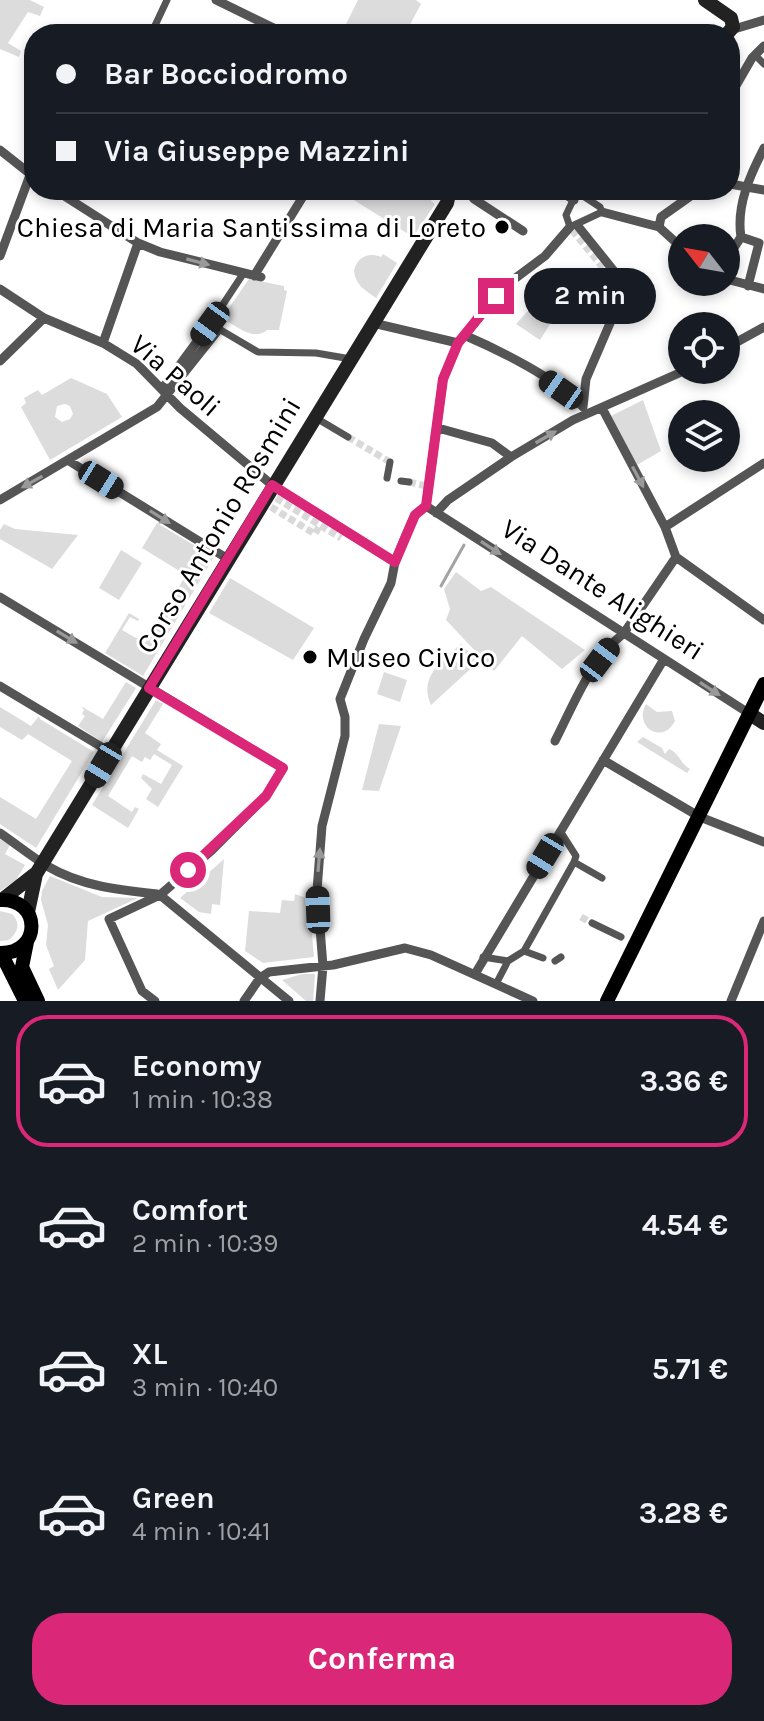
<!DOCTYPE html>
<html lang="it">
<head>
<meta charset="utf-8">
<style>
  body { margin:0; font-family:Karla,sans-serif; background:#20242c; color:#f1f3f6; height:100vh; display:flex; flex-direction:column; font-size:30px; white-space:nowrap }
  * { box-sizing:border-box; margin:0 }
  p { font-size:26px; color:#9ea1a6 }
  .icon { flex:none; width:44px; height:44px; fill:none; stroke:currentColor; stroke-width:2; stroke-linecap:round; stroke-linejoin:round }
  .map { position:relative; height:1001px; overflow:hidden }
  .sheet { display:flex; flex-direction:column; background:#171b24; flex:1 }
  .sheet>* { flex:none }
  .guide { position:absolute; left:24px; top:24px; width:716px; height:176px; border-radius:32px; box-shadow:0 4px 12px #0003; display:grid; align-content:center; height:176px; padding:0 32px; background:#171b24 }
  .needle { width:52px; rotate:301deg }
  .fabs { position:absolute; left:668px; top:224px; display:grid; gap:16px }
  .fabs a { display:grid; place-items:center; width:72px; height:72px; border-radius:50%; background:#171b24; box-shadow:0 4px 12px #0003; font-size:40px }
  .end { position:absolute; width:36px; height:36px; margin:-18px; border:10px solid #db2777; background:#fff; box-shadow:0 0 0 4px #fff }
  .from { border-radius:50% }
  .bubble { position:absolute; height:56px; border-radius:28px; background:#171b24; box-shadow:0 4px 12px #0003; font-size:26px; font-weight:700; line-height:56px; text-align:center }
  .car { position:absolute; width:24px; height:48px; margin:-24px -12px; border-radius:10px; box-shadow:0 0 6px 2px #0007; background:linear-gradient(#222 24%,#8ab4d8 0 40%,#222 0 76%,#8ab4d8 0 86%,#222 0) }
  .guide b { display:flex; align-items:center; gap:28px; height:76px; font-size:30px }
  .guide b+b { border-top:2px solid #363941 }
  .guide i { width:20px; height:20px; background:#f1f3f6 }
  ul { padding:14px 0 0; list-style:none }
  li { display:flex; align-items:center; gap:24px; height:132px; margin:0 16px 12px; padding:0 16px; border:4px solid transparent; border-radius:32px }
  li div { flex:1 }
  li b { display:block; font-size:30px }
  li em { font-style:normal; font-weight:700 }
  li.active { border-color:#db2777 }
  li>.icon { width:72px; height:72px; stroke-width:1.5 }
  .button { display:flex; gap:16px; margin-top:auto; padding:16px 32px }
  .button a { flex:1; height:92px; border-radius:32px; background:#db2777; color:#fff; font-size:32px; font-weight:700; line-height:92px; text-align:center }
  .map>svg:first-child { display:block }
</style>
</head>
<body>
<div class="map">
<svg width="764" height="1001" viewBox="0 0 764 1001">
  <rect width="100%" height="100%" fill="#fff"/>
  <!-- green -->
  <path fill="#dcdcdc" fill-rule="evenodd" d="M0,0H30L44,7L40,16L28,12L8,43L21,51L19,57L0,49Z
    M358,0H416L421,4L405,34H341Z
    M338,190H433L435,195L431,201L435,204L413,237Z
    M383,254L397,263L376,298C365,290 355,285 354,270C358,257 368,252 381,257Z
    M249,279L284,286V290L287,291L279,330H267C253,342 235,325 222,318Z
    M546,291L562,305L540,340L516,324Z
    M71,378L107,394L122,417L50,460L21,407L26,403L24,398L38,390L42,395ZM65,404L70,406L73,414L70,419L62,422L55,417L57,406Z
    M643,400L661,451L637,465L611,416Z
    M157,523L214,557L143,676L105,653L129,613L139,619L138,621L130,617L122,630L145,643L186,575L142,548Z
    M4,524L15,529L78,535L52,569L0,539V530Z
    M121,550L142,563L119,600L99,588Z
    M456,572L481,591L491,587L585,650L562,669L522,636L494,671L446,620L450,609L444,589Z
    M230,578L314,628L293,660L209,613Z
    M461,644L478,662L431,705C418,677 442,661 461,644Z
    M384,672L407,680L400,702L377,694Z
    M126,682L136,688L102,742L78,726L85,716L82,714L84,710L81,706L103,719Z
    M156,700L163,704L145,733L161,744L157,750L183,766L158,807L146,799L152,789L141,778L143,774L161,784L172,765L154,754L150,760L145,757L142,762L132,756L108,796L132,812L135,807L139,809L128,828L92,805Z
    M646,704L657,712L672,711L675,721C662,746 633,726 646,704Z
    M0,707L31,726L39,716L40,719L94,752L36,848L0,824V797L36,819L72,761L28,734L22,740L0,727Z
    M379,724L401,726L379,791L362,790Z
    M643,737L662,748L665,754L669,749C679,753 680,763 690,769L687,773L637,742Z
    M0,839L10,845L5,854L25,865L16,880L0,891Z
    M224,859L220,905L212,904L211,914L199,912L180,898Z
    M50,876L102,897L138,898L88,921L85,960L58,990L49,969L54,966L46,945L48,925L41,900L42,891Z
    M295,894L309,899L314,957L263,963L245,951L249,911L280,913L282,900L294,901Z
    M0,911L12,914C21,923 18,932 9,940L0,941Z
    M302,974H315L313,1001H306L282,980Z"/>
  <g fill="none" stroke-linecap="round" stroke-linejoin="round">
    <!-- stream -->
    <path stroke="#a3a3a3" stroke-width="3" d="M441,586L464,545"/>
    <!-- pedestrian-tunnel -->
    <path stroke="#d9d9d9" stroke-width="7" stroke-dasharray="7 3.5" stroke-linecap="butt" d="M572,230L614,281L615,291L611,302
      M348,437L390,462
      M409,482L426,486
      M276,498L341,538
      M271,507L315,534L320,525
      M581,917L592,923"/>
    <!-- pedestrian -->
    <path stroke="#555" stroke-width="7" d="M151,34L167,0
      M755,55L764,64
      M577,192L600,207L602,212L570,227L566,215Z
      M210,324L243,274
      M219,329L258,352L316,353L351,359
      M316,418L348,437
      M387,478L390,462
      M401,481L409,482
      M574,862L602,878
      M592,923L621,937
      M524,951L543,958
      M483,957L508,961
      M555,961L561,957
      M496,984L508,961L524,951L574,862L576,856L560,831"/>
    <!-- minor -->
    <path stroke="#555" stroke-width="9" d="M216,0L286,34
      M731,30L764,20
      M730,96L752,58L764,46
      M0,150L34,177
      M730,184L764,190
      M55,190L138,243L160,252L261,277
      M558,190L574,200
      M468,191L474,199L523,231
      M602,212L659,227L661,217L699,190
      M577,225L626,286L586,379L583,407
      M659,227L682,248
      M741,237C736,206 750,175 764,148
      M741,237L759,243L748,286
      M0,256L30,175
      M726,260L741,237
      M254,276L307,190
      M726,279L764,289
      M0,289L44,318L103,343L137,364L180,408L272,485L395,562
      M373,323L458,343
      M464,335C499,350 558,379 583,407
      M103,343L138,243
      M726,348L764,327
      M0,361L44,318
      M602,408L665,527L676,557
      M438,428L492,443L511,457
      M69,461L228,559
      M0,500L157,407L219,329L210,324L162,389
      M426,506L750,714
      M426,506L443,379L458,343L505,286L545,256L570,227
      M436,513L448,500L511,457L573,420L686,370
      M665,527L764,463
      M676,557L764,620
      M0,597L283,768L266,796L212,850L160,895L109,919L142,991L155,1001
      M0,686L110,752
      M555,741C574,704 590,660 624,633L676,557
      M603,760L700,817L764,842
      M0,833C16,844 31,856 47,866C81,886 118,890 157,894
      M160,895L289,1001
      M475,974L664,659
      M244,1001L260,978L269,972L333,965L405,948L431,955L533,1001
      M320,1001L323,966L317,890L322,826L345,736V717L340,699L364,639L391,583L395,562L406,535L415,515L426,506
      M731,1001L764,921"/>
    <!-- secondary -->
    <path stroke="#222" stroke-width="14" d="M705,0L731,18L733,27L727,34
      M456,190H469
      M750,714L764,723
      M3,899L35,874
      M28,912L36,874L447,203L450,190"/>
    <!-- primary -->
    <path stroke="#000" stroke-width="14" d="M0,900C42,898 42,954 0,953
      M27,942L22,967L38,1001
      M1,953L25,1001
      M607,1001L764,684"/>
  </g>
  <!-- one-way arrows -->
  <defs><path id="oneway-solid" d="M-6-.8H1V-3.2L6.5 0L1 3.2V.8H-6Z" transform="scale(2)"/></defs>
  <g fill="#999">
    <use href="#oneway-solid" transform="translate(198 262) rotate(15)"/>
    <use href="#oneway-solid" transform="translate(546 437) rotate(-30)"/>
    <use href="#oneway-solid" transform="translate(638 477) rotate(62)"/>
    <use href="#oneway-solid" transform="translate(32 482) rotate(151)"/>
    <use href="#oneway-solid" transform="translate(160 517) rotate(32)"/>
    <use href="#oneway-solid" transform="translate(491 548) rotate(33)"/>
    <use href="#oneway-solid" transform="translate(67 637) rotate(31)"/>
    <use href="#oneway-solid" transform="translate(710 689) rotate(33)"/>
    <use href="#oneway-solid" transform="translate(319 860) rotate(-85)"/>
  </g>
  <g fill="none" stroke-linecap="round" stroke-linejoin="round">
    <!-- route -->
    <path stroke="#db2777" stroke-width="10" d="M188,870L266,796L283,768L149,688L272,485L395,562L415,515L426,506L443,379L458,343L496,296"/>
  </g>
  <!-- markers -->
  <g fill="#000" stroke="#fff" stroke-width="3">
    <circle cx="502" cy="227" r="8"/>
    <circle cx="310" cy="657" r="8"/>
  </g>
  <g text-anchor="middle" stroke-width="6" stroke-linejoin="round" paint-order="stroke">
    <!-- poi labels -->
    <g font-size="28" fill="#000" stroke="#fff" text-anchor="end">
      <text x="486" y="237">Chiesa di Maria Santissima di Loreto</text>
      <text x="326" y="667" text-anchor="start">Museo Civico</text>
    </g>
    <!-- street labels -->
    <g font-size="28" fill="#000" stroke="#fff">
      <text transform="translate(176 375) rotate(41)" y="10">Via Paoli</text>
      <text transform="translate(218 525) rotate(-59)" y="10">Corso Antonio Rosmini</text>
      <text transform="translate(603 589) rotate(33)" y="10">Via Dante Alighieri</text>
    </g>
  </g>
</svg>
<div class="fabs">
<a><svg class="needle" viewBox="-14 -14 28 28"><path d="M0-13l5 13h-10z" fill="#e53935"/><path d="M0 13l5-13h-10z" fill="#9ea1a6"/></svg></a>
<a><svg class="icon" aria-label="locate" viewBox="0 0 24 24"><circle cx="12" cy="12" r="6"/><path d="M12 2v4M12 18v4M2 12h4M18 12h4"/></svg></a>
<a><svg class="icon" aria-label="layers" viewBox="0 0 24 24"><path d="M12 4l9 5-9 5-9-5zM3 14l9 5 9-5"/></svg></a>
</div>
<i class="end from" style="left:188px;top:870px"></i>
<i class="end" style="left:496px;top:296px"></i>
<div class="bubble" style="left:524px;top:268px;width:132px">2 min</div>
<i class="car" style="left:210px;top:324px;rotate:216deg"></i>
<i class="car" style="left:561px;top:390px;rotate:305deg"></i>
<i class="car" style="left:101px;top:480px;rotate:122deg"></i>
<i class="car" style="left:600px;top:660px;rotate:37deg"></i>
<i class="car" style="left:103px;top:765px;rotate:211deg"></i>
<i class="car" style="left:545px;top:856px;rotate:211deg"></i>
<i class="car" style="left:318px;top:910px;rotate:358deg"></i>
<div class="guide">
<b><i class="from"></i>Bar Bocciodromo</b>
<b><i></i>Via Giuseppe Mazzini</b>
</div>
</div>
<section class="sheet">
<ul>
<li class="active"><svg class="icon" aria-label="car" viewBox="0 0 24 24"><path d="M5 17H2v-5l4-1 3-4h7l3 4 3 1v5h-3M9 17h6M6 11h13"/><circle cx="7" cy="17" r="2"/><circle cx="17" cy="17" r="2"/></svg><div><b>Economy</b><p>1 min · 10:38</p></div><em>3.36 €</em></li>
<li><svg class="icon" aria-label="car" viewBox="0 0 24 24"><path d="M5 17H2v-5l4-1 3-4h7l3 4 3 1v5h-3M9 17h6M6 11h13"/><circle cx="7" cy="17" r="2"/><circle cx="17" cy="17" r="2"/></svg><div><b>Comfort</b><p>2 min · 10:39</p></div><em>4.54 €</em></li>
<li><svg class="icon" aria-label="car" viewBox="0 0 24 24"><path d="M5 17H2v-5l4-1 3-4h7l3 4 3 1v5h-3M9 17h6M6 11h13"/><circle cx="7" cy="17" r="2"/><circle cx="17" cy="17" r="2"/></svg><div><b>XL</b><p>3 min · 10:40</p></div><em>5.71 €</em></li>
<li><svg class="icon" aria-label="car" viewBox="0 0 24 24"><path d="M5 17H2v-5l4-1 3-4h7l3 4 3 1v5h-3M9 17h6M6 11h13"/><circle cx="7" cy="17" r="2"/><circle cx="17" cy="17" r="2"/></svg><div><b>Green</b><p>4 min · 10:41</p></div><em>3.28 €</em></li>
</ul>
<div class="button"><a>Conferma</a></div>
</section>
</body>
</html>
